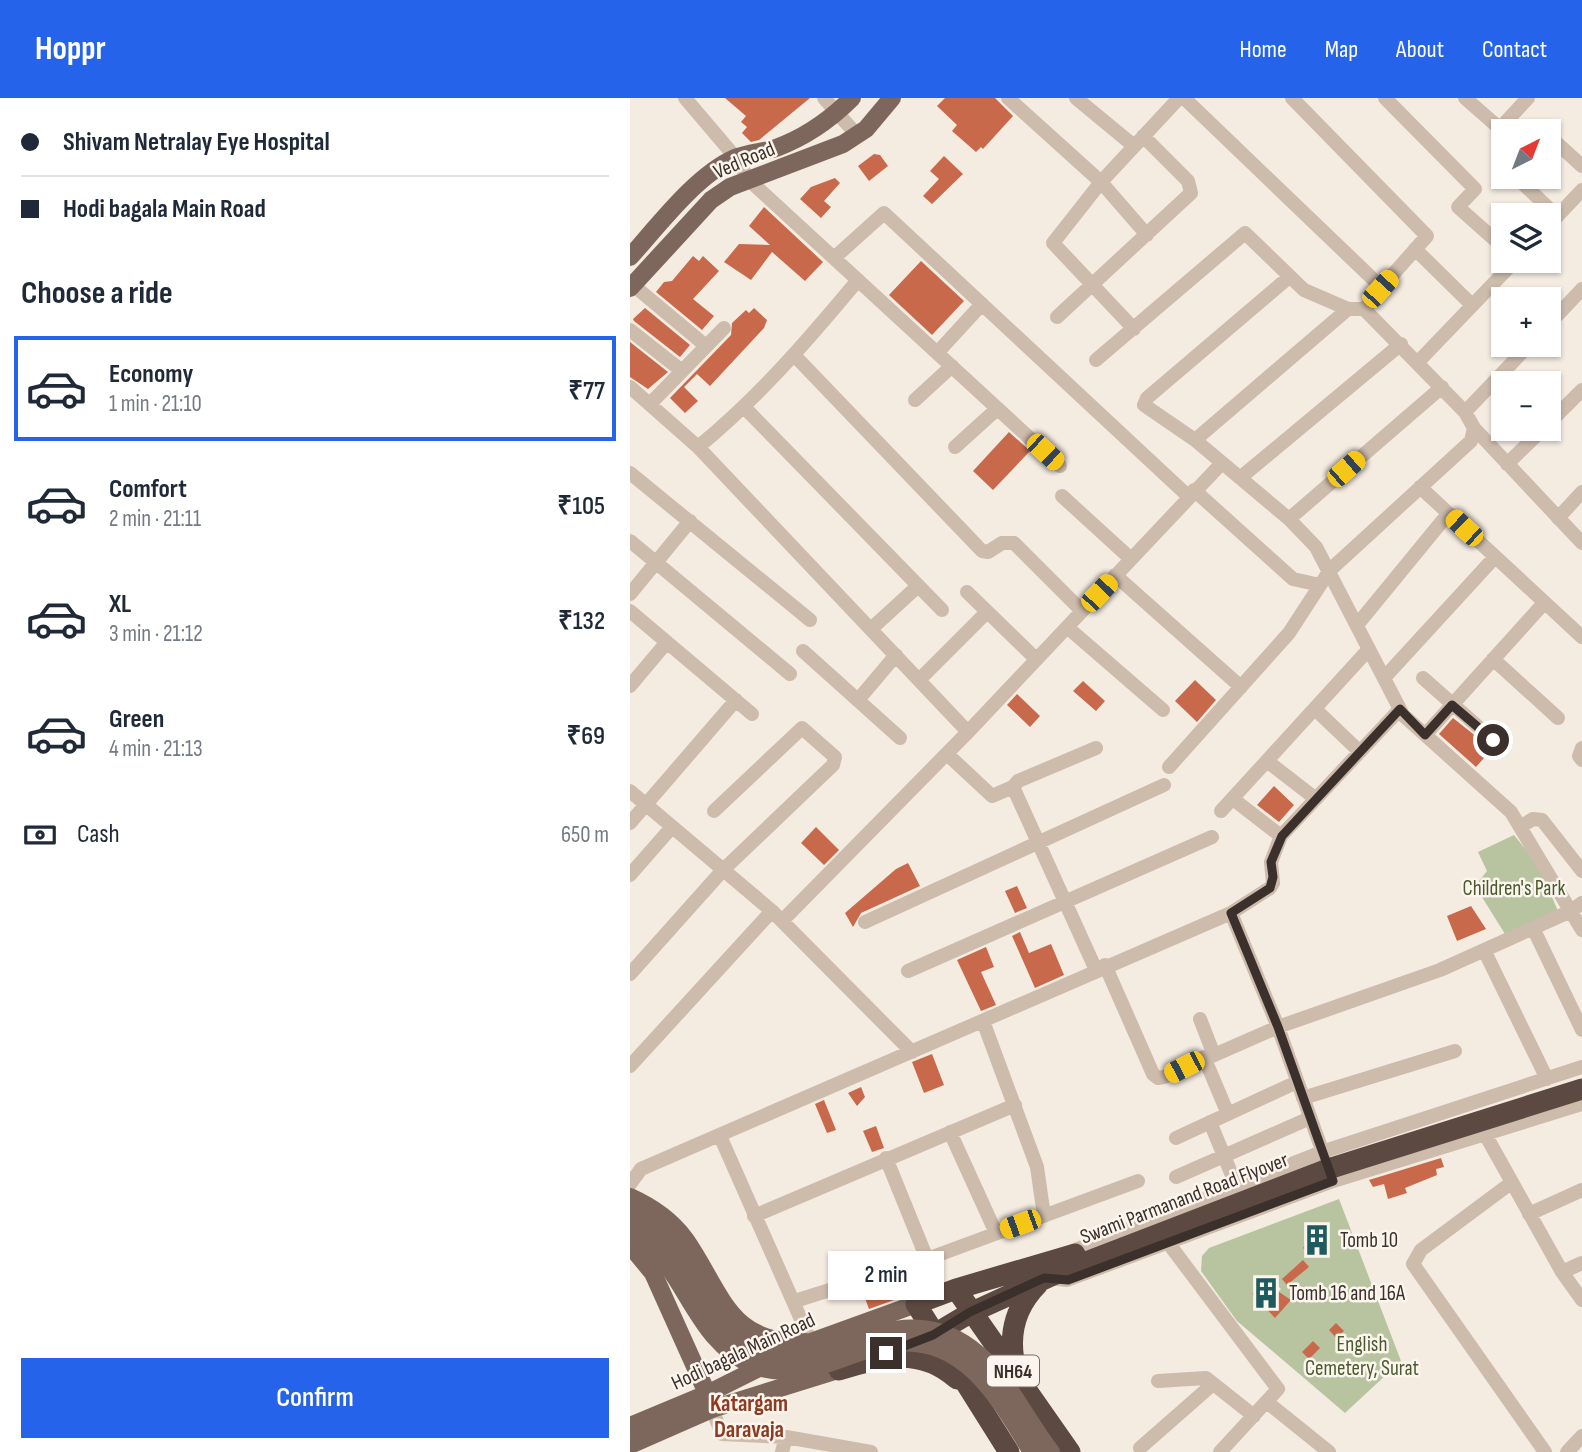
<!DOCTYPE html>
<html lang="en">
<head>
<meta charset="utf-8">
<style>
  body { margin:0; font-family:"Sofia Sans Condensed",sans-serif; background:#f6f6f7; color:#1f2937; height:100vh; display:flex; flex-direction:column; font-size:26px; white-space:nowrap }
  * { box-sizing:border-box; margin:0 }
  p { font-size:23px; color:#747a83 }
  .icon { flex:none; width:38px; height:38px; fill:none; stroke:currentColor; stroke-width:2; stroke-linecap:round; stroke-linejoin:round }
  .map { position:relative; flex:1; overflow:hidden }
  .details { display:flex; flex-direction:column; background:#fff; width:630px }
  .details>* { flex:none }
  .top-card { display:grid; align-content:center; height:154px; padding:0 21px; background:#fff }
  .needle { width:46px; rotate:42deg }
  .fabs { position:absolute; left:861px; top:21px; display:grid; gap:14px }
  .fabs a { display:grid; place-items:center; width:70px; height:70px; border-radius:0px; background:#fff; box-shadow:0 2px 5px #0004; font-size:35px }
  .end { position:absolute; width:32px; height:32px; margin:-16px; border:9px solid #3b302b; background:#fff; box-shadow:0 0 0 4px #fff }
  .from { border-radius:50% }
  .bubble { position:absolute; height:49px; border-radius:0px; background:#fff; box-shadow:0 2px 5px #0004; font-size:23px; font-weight:600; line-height:49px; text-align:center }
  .car { position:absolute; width:21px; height:42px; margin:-21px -10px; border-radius:9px; box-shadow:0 0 5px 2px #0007; background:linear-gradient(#f5c518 24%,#345 0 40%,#f5c518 0 76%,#345 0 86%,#f5c518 0) }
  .top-card b { display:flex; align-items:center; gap:24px; height:66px; font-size:26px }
  .top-card b+b { border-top:2px solid #e0e1e3 }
  .top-card i { width:18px; height:18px; background:#1f2937 }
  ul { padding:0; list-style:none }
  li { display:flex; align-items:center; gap:21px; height:105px; margin:0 14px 10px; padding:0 7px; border:4px solid transparent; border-radius:0px }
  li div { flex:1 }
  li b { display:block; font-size:26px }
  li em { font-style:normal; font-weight:600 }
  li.selected { border-color:#2563eb }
  li>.icon { width:63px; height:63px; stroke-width:1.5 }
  h2 { padding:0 21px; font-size:32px; line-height:84px }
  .pay { display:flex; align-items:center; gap:18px; height:77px; padding:0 21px; font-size:26px }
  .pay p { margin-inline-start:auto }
  .action { display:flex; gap:14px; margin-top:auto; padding:14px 21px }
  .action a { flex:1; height:80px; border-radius:0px; background:#2563eb; color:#fff; font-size:28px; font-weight:600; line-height:80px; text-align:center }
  header { display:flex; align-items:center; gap:42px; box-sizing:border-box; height:98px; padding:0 35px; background:#2563eb; color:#fff }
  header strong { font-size:33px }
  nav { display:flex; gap:38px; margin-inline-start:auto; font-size:24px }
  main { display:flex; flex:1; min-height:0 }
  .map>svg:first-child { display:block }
</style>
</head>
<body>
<header>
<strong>Hoppr</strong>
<nav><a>Home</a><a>Map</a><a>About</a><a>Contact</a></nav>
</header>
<main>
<section class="details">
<div class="top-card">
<b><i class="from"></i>Shivam Netralay Eye Hospital</b>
<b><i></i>Hodi bagala Main Road</b>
</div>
<h2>Choose a ride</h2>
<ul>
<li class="selected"><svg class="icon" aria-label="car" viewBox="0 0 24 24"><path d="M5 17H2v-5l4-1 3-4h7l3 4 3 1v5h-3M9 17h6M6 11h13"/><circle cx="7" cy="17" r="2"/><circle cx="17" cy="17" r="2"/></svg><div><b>Economy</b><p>1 min · 21:10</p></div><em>₹77</em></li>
<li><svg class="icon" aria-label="car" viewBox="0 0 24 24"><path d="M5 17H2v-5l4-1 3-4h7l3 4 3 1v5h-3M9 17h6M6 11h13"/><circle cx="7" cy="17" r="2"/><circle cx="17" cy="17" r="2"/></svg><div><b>Comfort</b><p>2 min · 21:11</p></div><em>₹105</em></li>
<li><svg class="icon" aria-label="car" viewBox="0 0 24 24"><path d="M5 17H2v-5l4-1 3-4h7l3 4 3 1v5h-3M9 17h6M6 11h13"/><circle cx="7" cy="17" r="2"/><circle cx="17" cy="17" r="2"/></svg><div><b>XL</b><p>3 min · 21:12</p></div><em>₹132</em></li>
<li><svg class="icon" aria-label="car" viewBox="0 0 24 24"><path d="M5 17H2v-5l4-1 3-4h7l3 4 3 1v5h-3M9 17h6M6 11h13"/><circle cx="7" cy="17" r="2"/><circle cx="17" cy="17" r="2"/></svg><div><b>Green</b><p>4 min · 21:13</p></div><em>₹69</em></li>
</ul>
<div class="pay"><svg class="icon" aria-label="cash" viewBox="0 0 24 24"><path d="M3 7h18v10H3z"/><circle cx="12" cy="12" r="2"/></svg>Cash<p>650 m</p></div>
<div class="action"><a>Confirm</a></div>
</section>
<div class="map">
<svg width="952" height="1354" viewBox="0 0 952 1354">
  <rect width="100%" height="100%" fill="#f4ebe1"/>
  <!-- green -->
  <path fill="#b8c4a0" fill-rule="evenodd" d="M884,737L908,767L928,813L875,836L845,788L857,773L848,754Z
    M709,1101L771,1263L715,1315L607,1223L571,1173L572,1158L579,1150ZM634,1184L643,1193L648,1188L651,1191L634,1208L622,1196Z"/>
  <!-- building -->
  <path fill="#c8694b" d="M95,0H180L129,42L121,44L112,35L117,29L111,24L116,18Z
    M315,0H365L383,18L353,51L351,49L346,54L322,33L327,27L307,8Z
    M244,56L250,57L258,68L239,83L228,68Z
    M314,58L333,76L302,106L293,98L309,81L300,73Z
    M205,80L210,85L194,103L201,109L191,120L170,101L181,89Z
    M134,109L193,164L175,183L142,154L121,182L94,164L109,146L140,147L119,128Z
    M63,158L69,163L73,158L89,173L63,201L84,218L72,232L26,194L34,184L42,183Z
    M291,163L334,203L302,237L259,197Z
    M15,210L60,247L50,259L4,223L3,221Z
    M124,210L137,222L134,230L80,288L67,276L54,289L68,303L55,315L40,300L101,237L102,225L116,212L119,215Z
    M0,244L38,274L18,291L0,279Z
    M379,334L400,353L363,392L343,373Z
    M565,582L586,602L567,624L545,603Z
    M453,583L475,603L466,613L443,593Z
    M387,596L410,618L400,629L377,607Z
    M823,620L862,651L846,669L809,636Z
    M644,688L664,707L649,724L627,707Z
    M186,729L209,752L194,767L171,745Z
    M278,765L290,788L231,815L223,829L215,815L266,771Z
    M387,788L397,810L385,815L375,793Z
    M841,808L856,831L827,843L817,818Z
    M390,834L399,855L421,846L434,877L405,890L382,838Z
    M356,849L364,869L351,874L366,907L351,913L327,862Z
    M302,956L314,987L294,995L282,964Z
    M231,989L235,999L227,1008L218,995Z
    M194,1002L206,1032L197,1035L185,1006Z
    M246,1028L254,1050L242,1054L233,1033Z
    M811,1060L814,1069L806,1071L807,1077L775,1090L777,1095L758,1101L754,1086L743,1089L739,1082Z
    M685,1134L695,1143L681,1157L673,1150Z
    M673,1162L679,1169L657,1187L652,1181Z
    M269,1180L275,1198L239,1211L232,1192Z
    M634,1184L661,1202L645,1220L622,1196Z
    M706,1225L714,1233L706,1240L699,1232Z
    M683,1243L690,1250L679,1261L672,1254Z"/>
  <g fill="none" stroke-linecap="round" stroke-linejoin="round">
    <!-- minor -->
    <path stroke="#cdbbac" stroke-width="14" d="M55,0L106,60L119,82L430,368
      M194,0L227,37
      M378,0L471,84L517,137
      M446,0L504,48
      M554,0L748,186V196L734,211
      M662,0L797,138L750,191
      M755,0L845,91L828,109L873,149
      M835,0L867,28L873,27L898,0
      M919,38L952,68
      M886,79L927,118
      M919,127L952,92
      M785,151L842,207
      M204,160L254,115L558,398
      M658,180L517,300L514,307L565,342L659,421L686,449L773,617L881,714L952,832
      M3,187L76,248
      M427,219L561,95L558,83L513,38
      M919,226L952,191
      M504,231L423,145L471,84L549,0
      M0,232L52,273
      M307,255L352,206
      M165,258L352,453L358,454L372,445H384L452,513
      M466,262L615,135L674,192L718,211
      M788,264L885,163
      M0,289L68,349L338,634
      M285,302L322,268
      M20,306L94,230
      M115,310L312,512
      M835,314L899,247
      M919,325L952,292
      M844,330L952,445
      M68,349C129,299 178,242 228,182
      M325,349L367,311
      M877,366L913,331
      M0,375L180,522
      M610,380L771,246
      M790,389L952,539
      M564,392L663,481L690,487
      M432,398L501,461
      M928,420L952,394
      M659,421L812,289
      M0,443L160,576
      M485,477L611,589
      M337,494L406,561
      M0,496L60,423
      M0,513L122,616
      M727,527L818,416
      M437,529L533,612
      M241,531L288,488
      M173,553L270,640
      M863,561L928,620
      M754,580L865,459
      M793,580L863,642
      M289,582L357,514
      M0,588L37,544
      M228,602L266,557
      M685,611L730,654
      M795,637L914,505
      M952,650L949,658L952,662
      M317,656L362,698L383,689
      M637,663L686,701
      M539,669L659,535L700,472L841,343L844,330L835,314L734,211H718L565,342
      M0,693L142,813L282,954
      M603,701L651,738
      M591,713L739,551
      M0,725L106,602
      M890,729L903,721L912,722L952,773
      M0,777L42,729
      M601,815L640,790L643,785L641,764L651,738L770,611
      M152,823L338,634L591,366
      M235,824L534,687
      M903,830L952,932
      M854,852L917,981
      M475,867L523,976L528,980L534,979L648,929L810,872L941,813L952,805
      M466,872L383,689L388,683L466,650
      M278,873L582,739
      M0,876L93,772L203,667L205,659L172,630L84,713
      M570,921L584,957
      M353,923L407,1069L414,1118
      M574,959L598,1016
      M0,968L142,813
      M673,1000L825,953
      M580,1024L606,1087
      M320,1034L366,1135
      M855,1036L932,1174L952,1202
      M90,1038L181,1244
      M546,1040L667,984
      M256,1060L297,1161
      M546,1079L680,1020
      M881,1085L791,1152L783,1166L915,1354
      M0,1086L11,1071L601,815L648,929L703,1083
      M899,1116L952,1092
      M124,1118L385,1007
      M539,1146L648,1291L590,1354
      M435,1156L692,1054L952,969
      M932,1174L952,1165
      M420,1180L437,1182L703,1083L952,1006
      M165,1203L297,1161L508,1083
      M528,1283L576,1280L624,1318
      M638,1305L699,1354
      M82,1311L92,1336L156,1339L241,1354
      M510,1350L583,1286
      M152,1354L156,1339
      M937,1354L952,1338"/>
    <!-- major -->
    <path stroke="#7d675c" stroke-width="18" d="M0,159C28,128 66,77 105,60C118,55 133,54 146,50C176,39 200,22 222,0
      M0,190L81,102L100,89L213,46L236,31L262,0
      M0,1099C20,1108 41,1122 55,1141C92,1194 98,1247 175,1244
      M0,1147L23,1175L81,1304
      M0,1328L79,1295L181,1244L286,1206
      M0,1347L82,1311L221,1268"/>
    <!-- highway -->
    <path stroke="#5c4a42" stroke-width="21" d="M326,1191L440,1354
      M303,1237L340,1215L430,1174
      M209,1272C252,1259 290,1248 327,1281
      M387,1275C377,1241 383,1211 408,1186
      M379,1354L286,1206L326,1191L445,1156"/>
    <!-- major-bridge -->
    <path stroke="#7d675c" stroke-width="18" d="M0,1114C61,1147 67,1220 117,1248C192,1290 265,1184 349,1257C380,1284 396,1322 421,1354
      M0,1132C55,1162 62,1243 123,1267C152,1278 177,1273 205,1263C225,1256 245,1247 266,1245C336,1237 371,1304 402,1354"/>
    <!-- highway-bridge -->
    <path stroke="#5c4a42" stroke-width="21" d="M443,1169L695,1072L952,991"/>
  </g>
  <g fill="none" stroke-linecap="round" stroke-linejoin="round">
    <!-- route -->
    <path stroke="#3b302b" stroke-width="9" d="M256,1255L303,1237L340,1214L414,1180L438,1182L703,1083L648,929L601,815L640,790L643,779L641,764L652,738L770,611L795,637L822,607L863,642"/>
  </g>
  <!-- icons -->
  <defs>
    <symbol id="building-bare" viewBox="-9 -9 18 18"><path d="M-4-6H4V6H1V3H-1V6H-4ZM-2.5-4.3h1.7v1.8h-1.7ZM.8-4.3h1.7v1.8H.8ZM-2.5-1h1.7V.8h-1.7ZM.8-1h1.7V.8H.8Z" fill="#1f5a5e" stroke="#fbf5ee" stroke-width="2.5" paint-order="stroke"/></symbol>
  </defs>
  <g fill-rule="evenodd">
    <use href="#building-bare" x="665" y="1120" width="44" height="44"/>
    <use href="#building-bare" x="614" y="1173" width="44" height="44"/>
  </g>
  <g text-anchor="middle" stroke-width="5" stroke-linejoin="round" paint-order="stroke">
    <!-- shield labels -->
    <rect fill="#fbf5ee" stroke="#756b66" stroke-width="2" x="357" y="1257.5" width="52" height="31" rx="5"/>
    <g font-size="19" font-weight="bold" fill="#3b302b">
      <text x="383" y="1280">NH64</text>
    </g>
    <!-- street labels -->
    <g font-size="21" fill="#3b302b" stroke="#fbf5ee">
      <text transform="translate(114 62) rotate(-23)" y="7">Ved Road</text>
      <text transform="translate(554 1100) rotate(-21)" y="7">Swami Parmanand Road Flyover</text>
      <text transform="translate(113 1253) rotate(-25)" y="7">Hodi bagala Main Road</text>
    </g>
    <!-- park labels -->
    <g font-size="21" fill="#4a5a2e" stroke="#fbf5ee">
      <text x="884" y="797">Children's Park</text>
      <text x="732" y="1253">English<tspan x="732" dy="24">Cemetery, Surat</tspan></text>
    </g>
    <!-- poi labels -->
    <g font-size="21" fill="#3b302b" stroke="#fbf5ee" text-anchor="start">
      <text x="710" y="1149">Tomb 10</text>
      <text x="659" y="1202">Tomb 16 and 16A</text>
    </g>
    <!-- neighbourhood labels -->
    <g font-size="23" font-weight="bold" fill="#8c3b22" stroke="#fbf5ee">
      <text x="119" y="1313">Katargam<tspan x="119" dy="26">Daravaja</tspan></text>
    </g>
  </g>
</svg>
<div class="fabs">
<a><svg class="needle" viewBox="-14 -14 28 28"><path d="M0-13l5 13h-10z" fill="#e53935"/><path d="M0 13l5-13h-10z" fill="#747a83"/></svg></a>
<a><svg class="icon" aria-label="layers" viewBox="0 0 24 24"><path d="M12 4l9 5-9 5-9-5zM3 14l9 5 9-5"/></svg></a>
<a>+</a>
<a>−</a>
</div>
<i class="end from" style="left:863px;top:642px"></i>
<i class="end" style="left:256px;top:1255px"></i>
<div class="bubble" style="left:198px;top:1153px;width:116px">2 min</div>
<i class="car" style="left:750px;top:191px;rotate:42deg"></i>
<i class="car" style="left:415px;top:354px;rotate:133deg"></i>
<i class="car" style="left:716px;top:371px;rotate:49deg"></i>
<i class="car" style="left:834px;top:430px;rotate:313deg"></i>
<i class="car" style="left:469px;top:495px;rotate:43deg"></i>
<i class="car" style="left:554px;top:969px;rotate:243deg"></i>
<i class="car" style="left:390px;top:1126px;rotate:250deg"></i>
</div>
</main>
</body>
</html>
